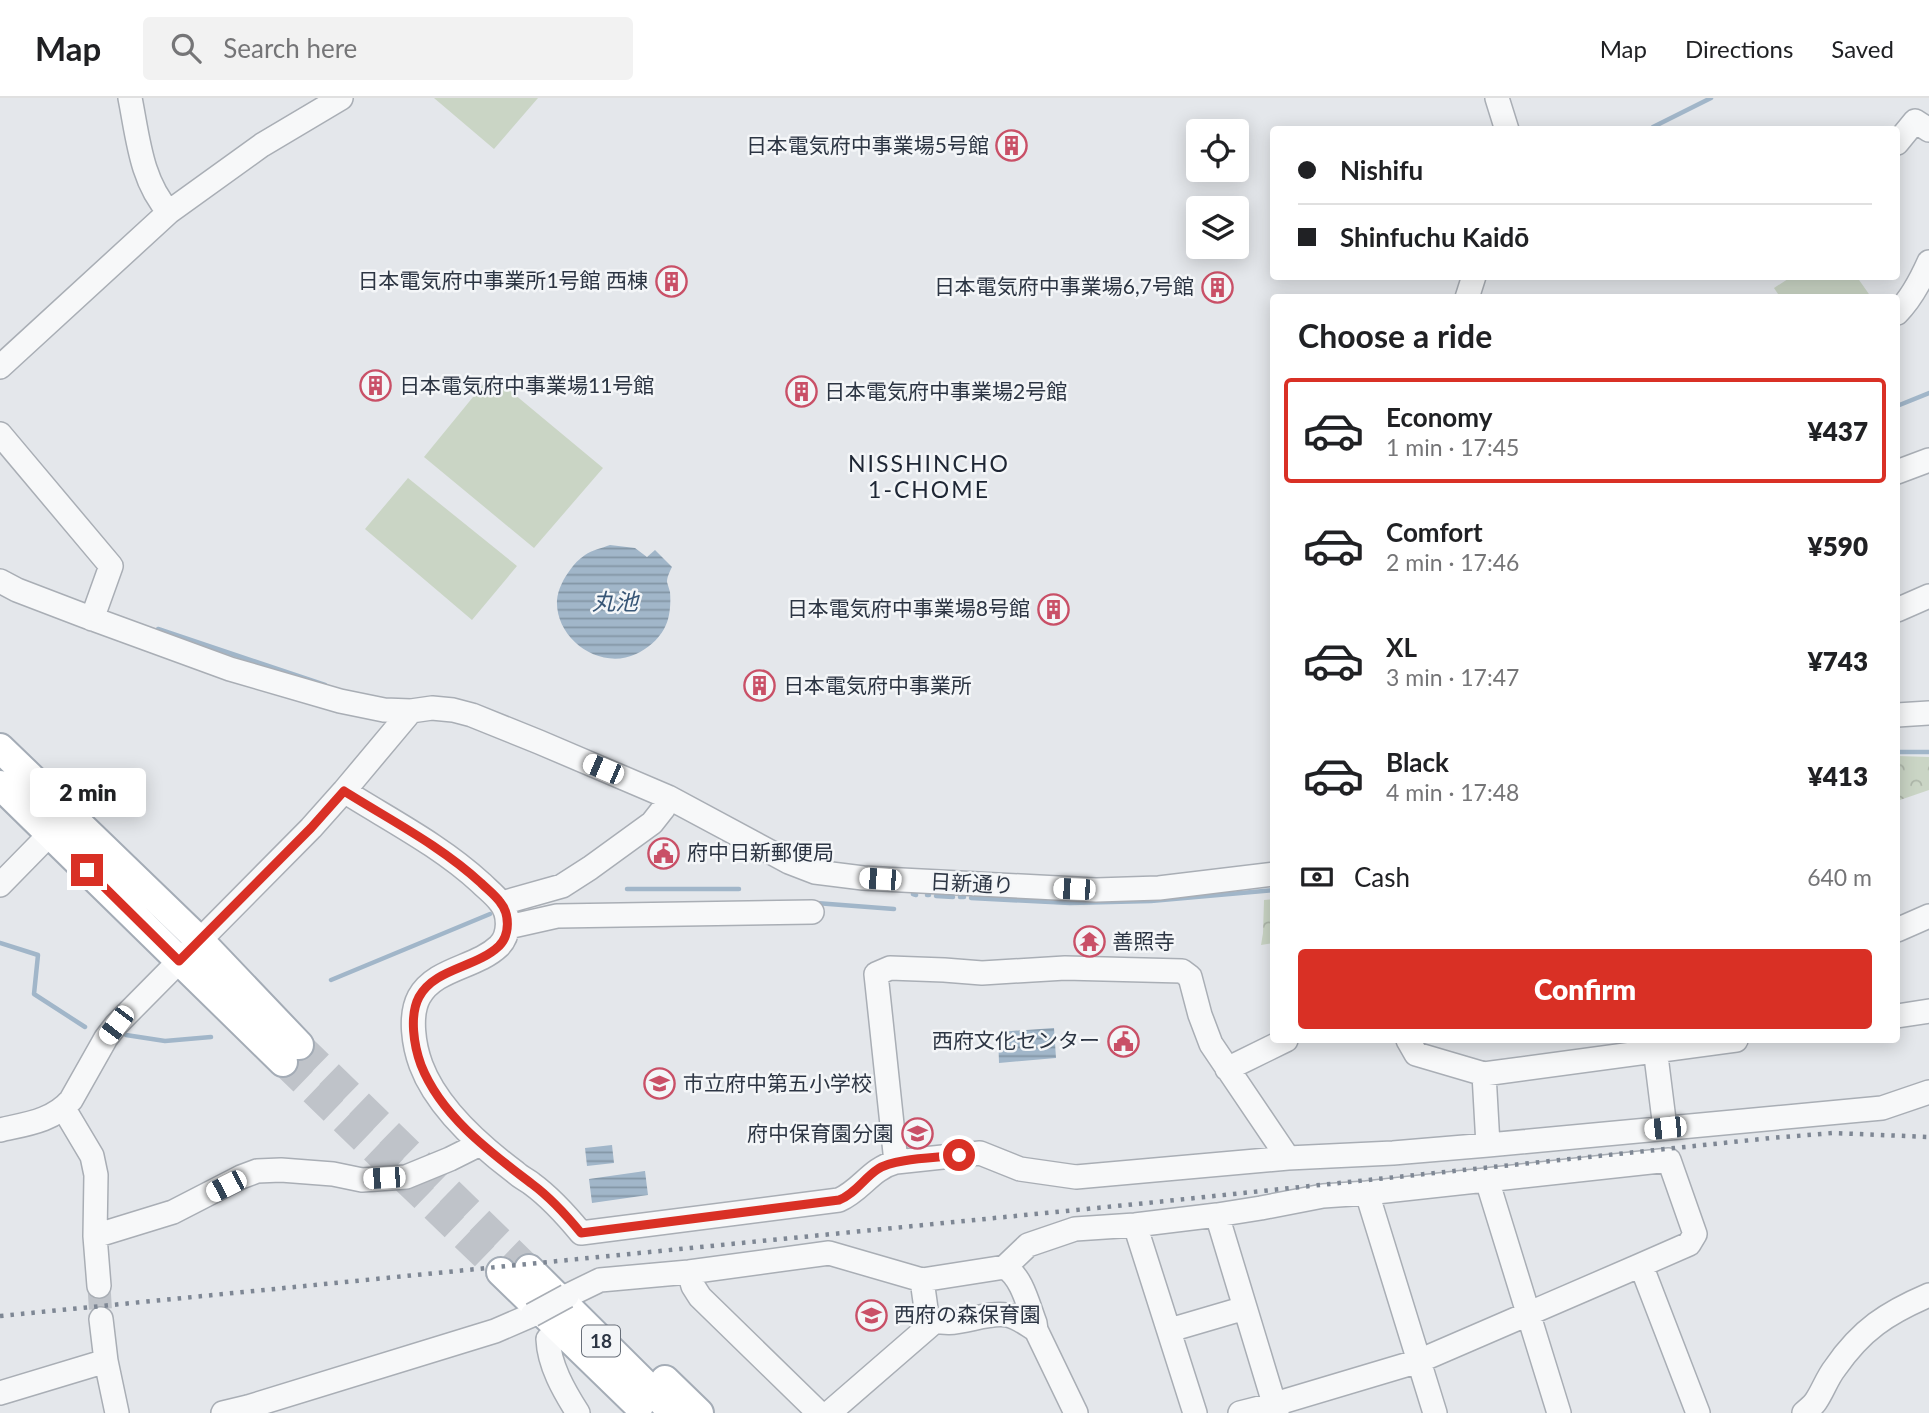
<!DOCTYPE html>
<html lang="en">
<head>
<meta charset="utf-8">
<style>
  body { margin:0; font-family:Lato,"Noto Sans JP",sans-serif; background:#f2f2f2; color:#202124; height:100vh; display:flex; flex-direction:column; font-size:26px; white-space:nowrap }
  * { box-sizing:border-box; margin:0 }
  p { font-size:23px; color:#757577 }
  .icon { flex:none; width:38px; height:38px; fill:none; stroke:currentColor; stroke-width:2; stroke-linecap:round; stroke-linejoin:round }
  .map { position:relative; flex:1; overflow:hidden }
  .sheet { position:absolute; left:1270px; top:196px; width:630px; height:749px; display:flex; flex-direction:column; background:#fff; border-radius:7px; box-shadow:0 4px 18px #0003 }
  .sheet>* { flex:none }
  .banner { position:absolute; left:1270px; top:28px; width:630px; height:154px; border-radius:7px; box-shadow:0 4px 18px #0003; display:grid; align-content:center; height:154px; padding:0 28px; background:#fff }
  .tools { position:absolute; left:1186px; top:21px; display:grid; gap:14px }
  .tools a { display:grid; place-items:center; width:63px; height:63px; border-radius:7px; background:#fff; box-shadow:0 4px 18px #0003; font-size:35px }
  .end { position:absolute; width:32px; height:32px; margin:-16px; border:9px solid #d93025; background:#fff; box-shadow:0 0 0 4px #fff }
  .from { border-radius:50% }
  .bubble { position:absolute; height:49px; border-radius:7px; background:#fff; box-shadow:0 4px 18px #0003; font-size:23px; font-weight:800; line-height:49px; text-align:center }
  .car { position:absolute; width:21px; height:42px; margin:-21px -10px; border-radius:9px; box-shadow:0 0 5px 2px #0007; background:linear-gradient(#fff 24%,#345 0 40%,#fff 0 76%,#345 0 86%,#fff 0) }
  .banner b { display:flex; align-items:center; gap:24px; height:66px; font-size:26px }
  .banner b+b { border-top:2px solid #e0e0e0 }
  .banner i { width:18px; height:18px; background:#202124 }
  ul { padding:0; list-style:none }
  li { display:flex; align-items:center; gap:21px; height:105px; margin:0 14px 10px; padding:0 14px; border:4px solid transparent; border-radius:7px }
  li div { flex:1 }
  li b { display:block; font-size:26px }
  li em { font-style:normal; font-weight:800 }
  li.active { border-color:#d93025 }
  li>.icon { width:63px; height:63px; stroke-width:1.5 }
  h2 { padding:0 28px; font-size:32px; line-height:84px }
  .pay { display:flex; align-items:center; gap:18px; height:77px; padding:0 28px; font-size:26px }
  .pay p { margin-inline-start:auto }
  .cta { display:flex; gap:14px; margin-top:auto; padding:14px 28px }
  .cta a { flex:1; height:80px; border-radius:7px; background:#d93025; color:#fff; font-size:28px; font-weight:800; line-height:80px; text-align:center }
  header { display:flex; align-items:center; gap:42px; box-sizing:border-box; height:98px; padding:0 35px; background:#fff; border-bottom:2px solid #e0e0e0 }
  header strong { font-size:33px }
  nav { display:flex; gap:38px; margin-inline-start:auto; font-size:24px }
  .search { width:490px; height:63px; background:#f2f2f2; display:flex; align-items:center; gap:18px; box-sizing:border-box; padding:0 24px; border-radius:7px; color:#757577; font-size:26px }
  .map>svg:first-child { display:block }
</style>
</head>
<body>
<header>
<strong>Map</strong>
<div class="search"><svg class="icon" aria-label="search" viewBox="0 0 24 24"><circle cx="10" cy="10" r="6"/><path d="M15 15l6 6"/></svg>Search here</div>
<nav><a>Map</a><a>Directions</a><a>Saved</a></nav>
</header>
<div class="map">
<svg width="1929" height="1315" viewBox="0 0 1929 1315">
  <defs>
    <pattern id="forest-crowns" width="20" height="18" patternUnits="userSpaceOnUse" patternTransform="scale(1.75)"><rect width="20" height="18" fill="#cad5c5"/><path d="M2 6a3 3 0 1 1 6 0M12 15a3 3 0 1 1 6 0" fill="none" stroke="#aeb7aa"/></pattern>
    <pattern id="water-rules" width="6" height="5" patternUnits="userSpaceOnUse" patternTransform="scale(1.75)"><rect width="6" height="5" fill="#a1b6c9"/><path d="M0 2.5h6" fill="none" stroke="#8395a5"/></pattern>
  </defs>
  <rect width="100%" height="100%" fill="#e4e7eb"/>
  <!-- green -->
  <path fill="#cad5c5" d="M434,0H538L494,51Z
    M1791,179H1857L1871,199H1780L1774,190Z
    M491,277L603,370L534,450L424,359Z
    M408,380L517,468L472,522L365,431Z"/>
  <!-- forest -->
  <path fill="url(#forest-crowns)" d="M1897,658L1929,659V692L1897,703Z
    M1274,801V845L1261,847L1263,835L1264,802Z"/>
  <!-- water -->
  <path fill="url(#water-rules)" d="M610,447L635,450L647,459L655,452L672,469C670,473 667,479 667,484C668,487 669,491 670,494C671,506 670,521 664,531C658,542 647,551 636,556C600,573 555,541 557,502C558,491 564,480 570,472C574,466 579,461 585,457C592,452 602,450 610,447Z
    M1054,930L1056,960L999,965L998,934Z
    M612,1047L614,1065L587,1068L585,1050Z
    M645,1073L648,1097L592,1105L589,1081Z"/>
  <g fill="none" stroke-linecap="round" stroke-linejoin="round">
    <!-- stream -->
    <path stroke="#a1b6c9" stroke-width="4.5" d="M1653,29L1711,0
      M1897,308L1929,295
      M158,531L325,587
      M1897,654H1929
      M630,791H627H739
      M913,796L916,797
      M927,797H929
      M936,798L953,799
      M960,799H964
      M971,800L1070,805L1151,803L1274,792
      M816,805L894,811
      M0,845L38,857L34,896L85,929
      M331,882L490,816
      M126,937L165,943L211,939"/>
    <!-- minor-tunnel -->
    <path stroke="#bfc3c9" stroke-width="23" stroke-dasharray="23 11" stroke-linecap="butt" d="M99,1188L101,1221"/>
    <!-- major-tunnel -->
    <path stroke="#bfc3c9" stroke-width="28" stroke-dasharray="28 14" stroke-linecap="butt" d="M299,947L529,1171
      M283,964L501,1174"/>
    <defs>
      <path id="minor" d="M130,0C138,40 141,83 169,114
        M1497,0L1507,32
        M1897,45L1915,23L1929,32
        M1467,200L1474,178
        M1897,215C1911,201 1921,182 1929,164
        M0,269L169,114L262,47L341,0
        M0,336L111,468L92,521
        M1897,374L1929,362
        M0,483L17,492L85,518L230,571L340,603L384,612L411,613L432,610L453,612L472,617L539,644L668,699L789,764L815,774L863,780L1096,792L1159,790L1274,776
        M1897,512L1929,498
        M1897,617L1929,615
        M344,693C390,722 441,748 481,785C487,791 495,797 500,804C510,816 510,837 499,848C476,870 435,870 419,899C409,918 414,948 421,967C437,1010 479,1047 515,1074C520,1079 527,1082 532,1086C551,1100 567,1118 581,1135L839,1102C862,1092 870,1071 896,1064L980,1055L1020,1071L1076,1079L1288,1060L1393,1055L1488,1047L1882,1010L1929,994
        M0,787L50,736
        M502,805L562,788L590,770L652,725L663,711L668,699
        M508,829L557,818L812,814
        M1897,832L1929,818
        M1897,918L1929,913
        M1408,942L1416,956L1484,976L1736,942
        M1654,942L1665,1030
        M1227,971L1286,942
        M1484,976L1488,1047
        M64,1011L92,1058L96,1077L95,1138L173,1114L241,1079L257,1073L281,1072L333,1076L362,1082L406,1079L450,1061L480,1046
        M0,1032C26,1026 53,1023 71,1002L106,940L116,927L311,730L344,693L411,613
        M896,1064L876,876L890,870L944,872L982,875L1065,870L1182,873L1190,879L1200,917L1211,946L1288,1060
        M1487,1082L1559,1315
        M1367,1095L1669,1062L1695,1136L1689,1146L1641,1167
        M1217,1117L1277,1315
        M1135,1127L1195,1315
        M95,1138L99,1188
        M1005,1169L1028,1147L1075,1131L1135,1127L1217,1117L1261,1110L1323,1098L1367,1095L1435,1315
        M689,1174L693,1188L700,1199L819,1315
        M567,1198L600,1182L689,1174L829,1155L922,1182
        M101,1221L106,1263L117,1315
        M1036,1232C1026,1226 1018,1219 1007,1217C980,1213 950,1235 927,1218L922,1182L1005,1169C1022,1179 1028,1207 1035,1225L1036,1232L1076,1315
        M1170,1232L1245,1210
        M548,1241C549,1267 564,1293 578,1315
        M0,1295L106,1263
        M223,1315L248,1309L495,1233L532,1217
        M829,1315L934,1224
        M1240,1315L1275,1306L1419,1263L1641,1167L1698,1315
        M1804,1315C1808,1311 1813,1308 1816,1303C1823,1293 1827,1280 1835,1270C1861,1232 1887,1215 1929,1197"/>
      <path id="major" d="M0,650L199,842L299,947
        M0,687L283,964
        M529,1171L674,1315
        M501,1174L639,1308
        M665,1282L699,1315"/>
    </defs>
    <!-- minor casing -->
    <use href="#minor" stroke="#a9aeb5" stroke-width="26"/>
    <!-- major casing -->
    <use href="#major" stroke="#a4acb6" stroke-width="32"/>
    <!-- minor -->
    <use href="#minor" stroke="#f7f8f9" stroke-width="23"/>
    <!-- major -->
    <use href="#major" stroke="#fff" stroke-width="28"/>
    <!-- rail -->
    <path stroke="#7e8794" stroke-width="4.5" stroke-dasharray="3.5 7" stroke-linecap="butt" d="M0,1218L1147,1105L1771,1040L1833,1035L1929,1039"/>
    <defs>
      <path id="minor-bridge" d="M532,1217L567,1198"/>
    </defs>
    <!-- minor-bridge casing -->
    <use href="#minor-bridge" stroke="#a9aeb5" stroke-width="26" stroke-linecap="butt"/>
    <!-- minor-bridge -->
    <use href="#minor-bridge" stroke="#f7f8f9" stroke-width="23"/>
  </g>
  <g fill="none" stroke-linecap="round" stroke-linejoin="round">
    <!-- route -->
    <path stroke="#d93025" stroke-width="9" d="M87,772L179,863L311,730L344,693C390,722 441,748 481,785C487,791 495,797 500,804C510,816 510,837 499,848C476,870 435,870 419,899C409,918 414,948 421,967C441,1018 490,1054 532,1086C551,1100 567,1118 581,1135L839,1102C855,1096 864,1080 878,1071C894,1060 939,1060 959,1057"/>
  </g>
  <!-- icons -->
  <defs>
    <symbol id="building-ring" viewBox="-11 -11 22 22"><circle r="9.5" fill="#f4f6f8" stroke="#c95067" stroke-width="1.5"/><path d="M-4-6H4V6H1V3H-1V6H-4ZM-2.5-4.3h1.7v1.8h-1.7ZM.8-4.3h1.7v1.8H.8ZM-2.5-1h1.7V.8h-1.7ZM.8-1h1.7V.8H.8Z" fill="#c95067"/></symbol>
    <symbol id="civic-ring" viewBox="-11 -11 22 22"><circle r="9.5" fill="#f4f6f8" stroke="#c95067" stroke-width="1.5"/><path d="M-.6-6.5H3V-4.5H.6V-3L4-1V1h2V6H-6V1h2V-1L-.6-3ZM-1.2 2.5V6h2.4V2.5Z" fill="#c95067"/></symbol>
    <symbol id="temple-ring" viewBox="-11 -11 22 22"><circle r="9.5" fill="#f4f6f8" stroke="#c95067" stroke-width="1.5"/><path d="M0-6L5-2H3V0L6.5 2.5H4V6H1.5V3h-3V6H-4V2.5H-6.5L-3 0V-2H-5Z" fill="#c95067"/></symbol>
    <symbol id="school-ring" viewBox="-11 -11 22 22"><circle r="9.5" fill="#f4f6f8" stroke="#c95067" stroke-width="1.5"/><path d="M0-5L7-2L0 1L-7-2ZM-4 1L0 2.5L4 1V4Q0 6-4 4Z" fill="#c95067"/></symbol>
  </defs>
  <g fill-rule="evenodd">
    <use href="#building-ring" x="994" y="30" width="35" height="35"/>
    <use href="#building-ring" x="654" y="166" width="35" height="35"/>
    <use href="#building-ring" x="1200" y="172" width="35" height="35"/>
    <use href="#building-ring" x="358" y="270" width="35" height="35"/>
    <use href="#building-ring" x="784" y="276" width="35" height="35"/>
    <use href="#building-ring" x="1036" y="494" width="35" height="35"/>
    <use href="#building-ring" x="742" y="570" width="35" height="35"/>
    <use href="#civic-ring" x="646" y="738" width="35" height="35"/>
    <use href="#temple-ring" x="1072" y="826" width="35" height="35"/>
    <use href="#civic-ring" x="1106" y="926" width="35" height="35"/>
    <use href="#school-ring" x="642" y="968" width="35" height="35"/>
    <use href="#school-ring" x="900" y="1018" width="35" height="35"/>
    <use href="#school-ring" x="854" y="1200" width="35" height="35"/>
  </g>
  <g text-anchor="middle" stroke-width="5" stroke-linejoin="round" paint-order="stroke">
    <!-- shield labels -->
    <rect fill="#f4f6f8" stroke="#686f79" stroke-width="2" x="582" y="1227.5" width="38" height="31" rx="5"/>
    <g font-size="19" font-weight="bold" fill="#2c3543">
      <text x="601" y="1250">18</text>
    </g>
    <!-- poi labels -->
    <g font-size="21" fill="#2c3543" stroke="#f4f6f8" text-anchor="start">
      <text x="989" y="55" text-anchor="end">日本電気府中事業場5号館</text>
      <text x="648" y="190" text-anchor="end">日本電気府中事業所1号館 西棟</text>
      <text x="1194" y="196" text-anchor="end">日本電気府中事業場6,7号館</text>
      <text x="399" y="295">日本電気府中事業場11号館</text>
      <text x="824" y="301">日本電気府中事業場2号館</text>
      <text x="1030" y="518" text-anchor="end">日本電気府中事業場8号館</text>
      <text x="783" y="595">日本電気府中事業所</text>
      <text x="687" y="762">府中日新郵便局</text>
      <text x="1112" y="851">善照寺</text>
      <text x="1100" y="950" text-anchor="end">西府文化センター</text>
      <text x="683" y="993">市立府中第五小学校</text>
      <text x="894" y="1043" text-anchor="end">府中保育園分園</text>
      <text x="894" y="1224">西府の森保育園</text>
    </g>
    <!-- street labels -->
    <g font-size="21" fill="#2c3543" stroke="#f4f6f8">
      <text transform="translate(972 786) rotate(3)" y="7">日新通り</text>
    </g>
    <!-- neighbourhood labels -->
    <g font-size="23" letter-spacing="2" fill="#1e2634" stroke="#f4f6f8">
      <text x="929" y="374">NISSHINCHO<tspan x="929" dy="26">1-CHOME</tspan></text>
    </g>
    <!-- water labels -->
    <g font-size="23" font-style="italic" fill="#385676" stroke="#f4f6f8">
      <text x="615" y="512">丸池</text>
    </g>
  </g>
</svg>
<div class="tools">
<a><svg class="icon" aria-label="locate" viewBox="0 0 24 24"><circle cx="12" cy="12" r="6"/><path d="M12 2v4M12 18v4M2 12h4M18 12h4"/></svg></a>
<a><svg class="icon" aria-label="layers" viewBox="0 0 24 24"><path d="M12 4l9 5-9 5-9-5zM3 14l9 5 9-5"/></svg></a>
</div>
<i class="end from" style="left:959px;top:1057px"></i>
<i class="end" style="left:87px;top:772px"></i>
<div class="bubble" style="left:30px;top:670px;width:116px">2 min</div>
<i class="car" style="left:603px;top:671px;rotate:293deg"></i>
<i class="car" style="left:880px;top:781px;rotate:274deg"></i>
<i class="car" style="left:1074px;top:791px;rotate:272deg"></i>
<i class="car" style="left:116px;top:927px;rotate:217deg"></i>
<i class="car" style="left:1665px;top:1030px;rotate:264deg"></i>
<i class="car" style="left:384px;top:1080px;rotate:267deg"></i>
<i class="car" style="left:226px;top:1088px;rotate:243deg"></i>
<div class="banner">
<b><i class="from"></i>Nishifu</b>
<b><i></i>Shinfuchu Kaidō</b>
</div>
<section class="sheet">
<h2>Choose a ride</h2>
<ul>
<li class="active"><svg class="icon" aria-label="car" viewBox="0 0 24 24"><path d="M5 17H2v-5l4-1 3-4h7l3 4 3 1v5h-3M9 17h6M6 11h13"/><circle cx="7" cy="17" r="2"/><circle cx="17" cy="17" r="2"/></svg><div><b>Economy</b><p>1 min · 17:45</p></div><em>¥437</em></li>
<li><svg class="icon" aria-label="car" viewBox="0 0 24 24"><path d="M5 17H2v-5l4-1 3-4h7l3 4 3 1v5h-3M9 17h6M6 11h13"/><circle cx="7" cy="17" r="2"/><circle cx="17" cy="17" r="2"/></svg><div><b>Comfort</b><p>2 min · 17:46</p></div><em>¥590</em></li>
<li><svg class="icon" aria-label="car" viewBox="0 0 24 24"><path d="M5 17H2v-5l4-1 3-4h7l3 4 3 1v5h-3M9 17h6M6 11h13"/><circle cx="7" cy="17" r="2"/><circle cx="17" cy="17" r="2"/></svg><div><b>XL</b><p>3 min · 17:47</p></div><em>¥743</em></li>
<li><svg class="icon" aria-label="car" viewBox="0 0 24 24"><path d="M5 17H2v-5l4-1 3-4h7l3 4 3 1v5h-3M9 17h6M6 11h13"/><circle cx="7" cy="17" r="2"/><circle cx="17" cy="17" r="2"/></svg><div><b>Black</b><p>4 min · 17:48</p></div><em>¥413</em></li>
</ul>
<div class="pay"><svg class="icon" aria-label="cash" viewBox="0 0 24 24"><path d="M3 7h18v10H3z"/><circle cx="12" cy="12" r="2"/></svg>Cash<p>640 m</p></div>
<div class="cta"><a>Confirm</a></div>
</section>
</div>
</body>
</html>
